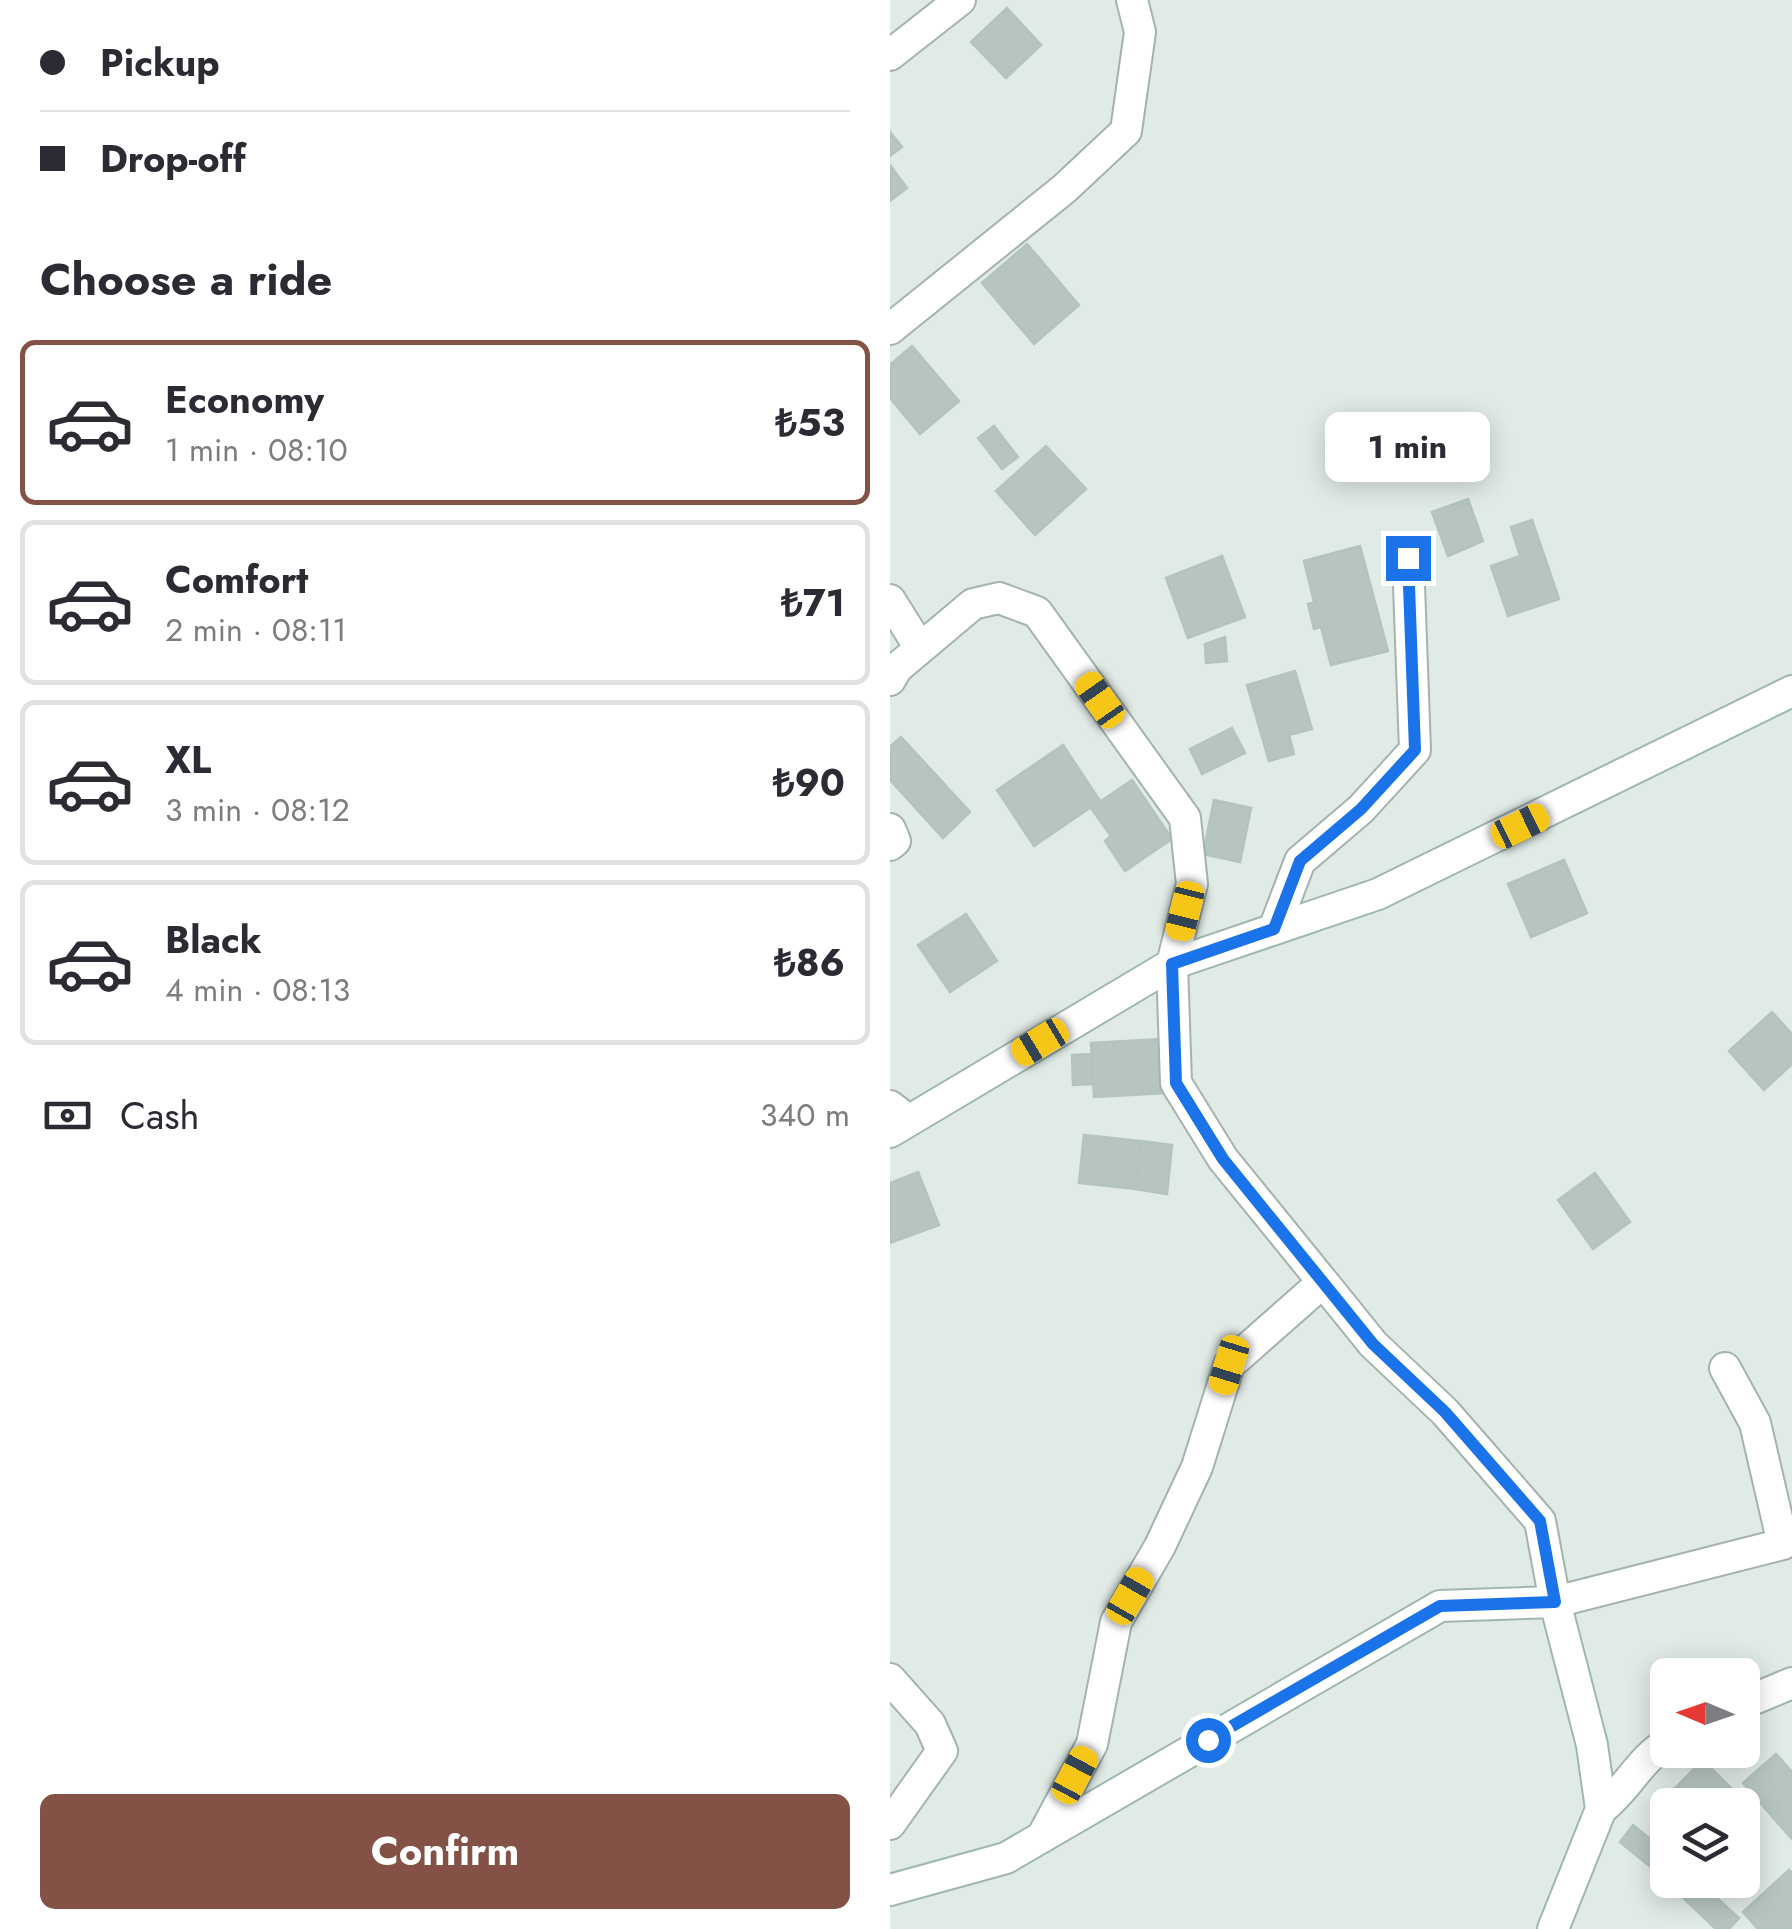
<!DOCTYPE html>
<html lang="en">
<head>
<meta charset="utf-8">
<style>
  body { margin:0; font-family:Jost,sans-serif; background:#f2f2f3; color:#2b2b33; height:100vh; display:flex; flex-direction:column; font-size:38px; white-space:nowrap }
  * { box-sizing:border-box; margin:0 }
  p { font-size:32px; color:#7c7c81 }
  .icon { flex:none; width:55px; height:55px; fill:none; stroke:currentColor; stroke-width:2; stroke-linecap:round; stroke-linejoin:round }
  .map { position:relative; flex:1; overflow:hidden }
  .sheet { display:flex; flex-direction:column; background:#fff; width:890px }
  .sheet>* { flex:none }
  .hud { display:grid; align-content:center; height:220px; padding:0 40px; background:#fff }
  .needle { width:65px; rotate:272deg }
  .controls { position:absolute; left:760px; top:1658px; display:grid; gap:20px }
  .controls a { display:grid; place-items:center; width:110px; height:110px; border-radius:15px; background:#fff; box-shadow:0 5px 25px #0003; font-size:50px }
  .end { position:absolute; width:45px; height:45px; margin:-22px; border:12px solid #1a73e8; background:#fff; box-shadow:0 0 0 5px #fff }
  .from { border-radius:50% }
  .bubble { position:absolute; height:70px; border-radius:15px; background:#fff; box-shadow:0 5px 25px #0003; font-size:32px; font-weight:700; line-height:70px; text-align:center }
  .car { position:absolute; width:30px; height:60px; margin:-30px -15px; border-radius:12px; box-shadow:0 0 8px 2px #0007; background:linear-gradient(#f5c518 24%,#345 0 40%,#f5c518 0 76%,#345 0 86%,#f5c518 0) }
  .hud b { display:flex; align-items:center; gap:35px; height:95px; font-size:38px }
  .hud b+b { border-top:2px solid #e1e1e2 }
  .hud i { width:25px; height:25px; background:#2b2b33 }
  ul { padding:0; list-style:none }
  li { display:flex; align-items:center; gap:30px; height:165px; margin:0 20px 15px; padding:0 20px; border:5px solid #e1e1e2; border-radius:15px }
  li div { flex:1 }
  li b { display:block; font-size:38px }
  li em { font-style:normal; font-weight:700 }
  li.current { border-color:#835145 }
  li>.icon { width:90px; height:90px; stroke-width:1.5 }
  h2 { padding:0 40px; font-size:45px; line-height:120px }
  .pay { display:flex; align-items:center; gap:25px; height:110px; padding:0 40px; font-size:38px }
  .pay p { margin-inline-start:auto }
  .primary-button { display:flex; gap:20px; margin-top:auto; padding:20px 40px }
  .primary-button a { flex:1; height:115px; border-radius:15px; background:#835145; color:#fff; font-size:40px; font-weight:700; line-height:115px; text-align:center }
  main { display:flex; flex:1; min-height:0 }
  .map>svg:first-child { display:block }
</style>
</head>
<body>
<main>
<section class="sheet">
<div class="hud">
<b><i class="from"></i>Pickup</b>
<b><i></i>Drop-off</b>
</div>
<h2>Choose a ride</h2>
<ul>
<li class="current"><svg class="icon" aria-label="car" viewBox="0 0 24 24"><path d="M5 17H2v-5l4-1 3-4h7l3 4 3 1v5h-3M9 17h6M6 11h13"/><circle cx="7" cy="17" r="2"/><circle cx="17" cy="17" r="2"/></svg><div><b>Economy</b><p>1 min · 08:10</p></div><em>₺53</em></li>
<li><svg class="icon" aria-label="car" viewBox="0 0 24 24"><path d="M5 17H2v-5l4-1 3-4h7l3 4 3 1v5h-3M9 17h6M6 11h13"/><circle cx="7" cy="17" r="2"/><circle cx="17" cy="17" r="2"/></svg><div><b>Comfort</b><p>2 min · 08:11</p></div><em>₺71</em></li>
<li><svg class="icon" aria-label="car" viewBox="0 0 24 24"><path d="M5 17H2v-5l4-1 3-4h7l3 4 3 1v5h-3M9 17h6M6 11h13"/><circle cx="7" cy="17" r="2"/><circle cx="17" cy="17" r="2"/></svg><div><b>XL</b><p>3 min · 08:12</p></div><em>₺90</em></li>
<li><svg class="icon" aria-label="car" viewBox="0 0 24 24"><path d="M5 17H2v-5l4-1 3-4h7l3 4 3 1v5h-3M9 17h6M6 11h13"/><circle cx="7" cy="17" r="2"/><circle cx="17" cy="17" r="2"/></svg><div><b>Black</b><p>4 min · 08:13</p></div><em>₺86</em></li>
</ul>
<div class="pay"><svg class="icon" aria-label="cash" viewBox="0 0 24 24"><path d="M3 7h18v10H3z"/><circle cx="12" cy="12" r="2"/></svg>Cash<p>340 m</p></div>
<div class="primary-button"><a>Confirm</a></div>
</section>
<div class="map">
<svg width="902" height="1929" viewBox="0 0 902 1929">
  <rect width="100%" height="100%" fill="#e1ebe6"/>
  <!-- building -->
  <path fill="#b6c6bf" stroke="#b3c4bd" stroke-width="2.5" d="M117,8L151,45L116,78L81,42Z
    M0,132L12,147L0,156Z
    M0,165L17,188L0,201Z
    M137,244L189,305L144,344L92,283Z
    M22,346L69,401L30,434L0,398V365Z
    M104,426L128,457L112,469L88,438Z
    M156,446L196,489L145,535L106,491Z
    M578,499L593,541L558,556L542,512Z
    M642,520L669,599L618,616L601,566L630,556L621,527Z
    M470,546L498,651L441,665L431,627L424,629L418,604L424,602L414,561Z
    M332,556L355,617L298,638L276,578Z
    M335,637L337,661L316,663L315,644Z
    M405,671L422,729L399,735L404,754L379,761L357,685Z
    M342,728L355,753L312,774L300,749Z
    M11,737L80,812L53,838L0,780V747Z
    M173,745L210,801L144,846L107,790Z
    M242,780L282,839L235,871L215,841L221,836L201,808Z
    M324,800L361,808L350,862L313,854Z
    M674,860L697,913L641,937L618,884Z
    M76,914L107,961L60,992L28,945Z
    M882,1012L902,1034V1064L874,1090L839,1051Z
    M272,1039L276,1093L204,1097L201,1043Z
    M201,1054L202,1084L183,1085L182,1055Z
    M194,1135L251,1141L245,1189L189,1183Z
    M251,1141L282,1145L277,1194L245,1189Z
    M28,1172L49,1225L0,1243V1183Z
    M705,1173L740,1222L703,1249L668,1200Z
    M807,1750L813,1760L801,1767L795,1757Z
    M886,1754L902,1772V1839L853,1783Z
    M813,1760L843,1790L827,1805H789L779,1794Z
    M743,1825L776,1852L763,1869L730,1842Z
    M776,1852L778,1880H807L849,1918L839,1929H826L763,1869Z
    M899,1870L902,1873V1929H868L853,1912Z"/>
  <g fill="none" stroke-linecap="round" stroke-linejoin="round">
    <defs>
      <path id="street" d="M0,55L70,0
        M0,329L174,189L236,131L250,32L242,0
        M0,600L30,648
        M0,680L7,668L83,604L109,598L147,612L295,818L302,884L282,964L286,1083L333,1159L433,1282L339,1365L307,1467L270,1546L226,1622L202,1744L152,1837
        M0,829L5,841L0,845
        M384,929L410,861L471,809L525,750L518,558
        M0,1106L18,1120
        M433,1282L483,1344L555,1412L650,1521L665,1602L893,1544L865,1423L835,1368
        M0,1679L40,1724L52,1751L0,1824
        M852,1704L902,1683
        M711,1809C737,1790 750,1758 778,1743"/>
      <path id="secondary" d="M0,1132L282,964L488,894L902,691
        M0,1890L116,1858L550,1606L665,1602L702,1745L711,1809L663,1929"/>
    </defs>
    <!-- street casing -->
    <use href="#street" stroke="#a4b3ad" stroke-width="34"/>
    <!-- secondary casing -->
    <use href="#secondary" stroke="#a0b7ae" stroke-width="34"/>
    <!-- street -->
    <use href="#street" stroke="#fff" stroke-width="30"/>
    <!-- secondary -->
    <use href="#secondary" stroke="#fff" stroke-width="30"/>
  </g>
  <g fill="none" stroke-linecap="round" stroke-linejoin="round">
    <!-- route -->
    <path stroke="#1a73e8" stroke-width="12" d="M318,1740L550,1606L665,1602L650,1521L555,1412L483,1344L333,1159L286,1083L282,964L384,929L410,861L471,809L525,750L518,558"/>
  </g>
</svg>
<div class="controls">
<a><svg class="needle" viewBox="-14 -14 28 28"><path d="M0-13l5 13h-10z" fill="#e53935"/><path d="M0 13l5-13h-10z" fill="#7c7c81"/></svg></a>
<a><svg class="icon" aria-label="layers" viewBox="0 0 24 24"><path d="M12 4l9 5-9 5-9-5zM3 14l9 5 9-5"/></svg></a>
</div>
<i class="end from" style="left:318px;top:1740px"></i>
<i class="end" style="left:518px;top:558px"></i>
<div class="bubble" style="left:435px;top:412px;width:165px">1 min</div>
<i class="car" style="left:210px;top:700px;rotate:325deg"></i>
<i class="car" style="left:630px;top:826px;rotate:64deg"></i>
<i class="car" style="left:295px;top:911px;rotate:194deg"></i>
<i class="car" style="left:150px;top:1042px;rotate:239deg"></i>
<i class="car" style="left:339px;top:1365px;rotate:197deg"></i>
<i class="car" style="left:240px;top:1596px;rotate:30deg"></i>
<i class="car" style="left:185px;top:1775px;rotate:28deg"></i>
</div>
</main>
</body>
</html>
